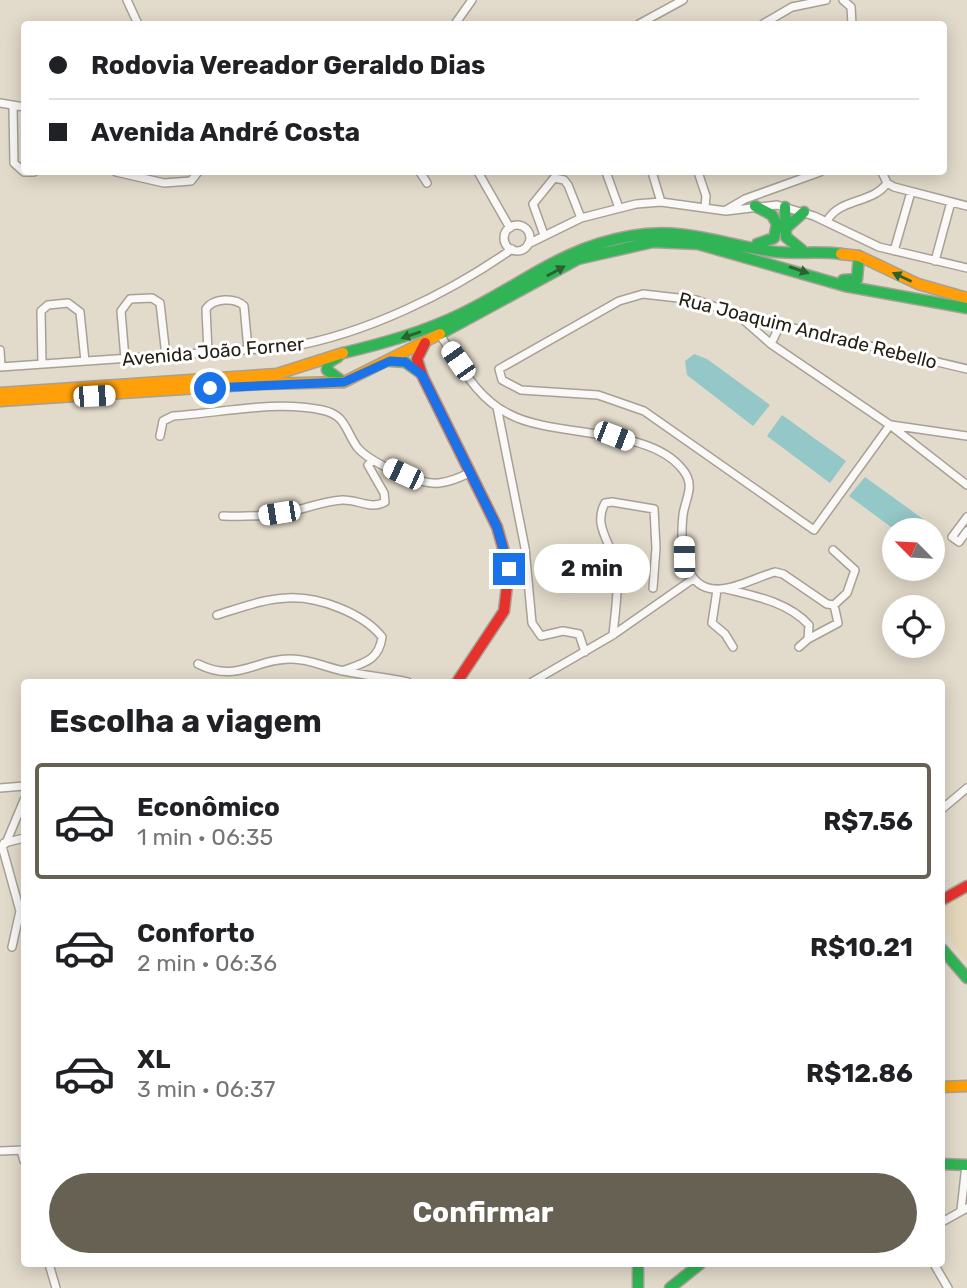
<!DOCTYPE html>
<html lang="pt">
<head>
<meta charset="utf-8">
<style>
  body { margin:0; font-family:Rubik,sans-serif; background:#f6f6f6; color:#202124; height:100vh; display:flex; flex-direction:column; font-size:26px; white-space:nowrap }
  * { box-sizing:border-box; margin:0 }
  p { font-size:23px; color:#757577 }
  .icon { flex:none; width:38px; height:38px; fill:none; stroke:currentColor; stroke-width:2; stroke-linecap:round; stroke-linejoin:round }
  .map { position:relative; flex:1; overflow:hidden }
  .sheet { position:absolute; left:21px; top:679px; width:924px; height:588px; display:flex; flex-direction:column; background:#fff; border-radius:7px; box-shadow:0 4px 18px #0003 }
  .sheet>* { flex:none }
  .guide { position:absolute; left:21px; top:21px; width:926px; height:154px; border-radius:7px; box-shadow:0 4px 18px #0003; display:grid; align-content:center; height:154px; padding:0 28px; background:#fff }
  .needle { width:46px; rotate:294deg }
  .tools { position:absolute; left:882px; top:518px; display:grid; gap:14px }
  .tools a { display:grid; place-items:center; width:63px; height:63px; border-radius:50%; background:#fff; box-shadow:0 4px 18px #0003; font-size:35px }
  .end { position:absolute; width:32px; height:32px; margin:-16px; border:9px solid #1a73e8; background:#fff; box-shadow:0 0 0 4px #fff }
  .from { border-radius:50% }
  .bubble { position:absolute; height:49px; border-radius:24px; background:#fff; box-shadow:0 4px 18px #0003; font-size:23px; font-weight:700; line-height:49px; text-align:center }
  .car { position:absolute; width:21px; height:42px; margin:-21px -10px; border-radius:9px; box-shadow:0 0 5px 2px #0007; background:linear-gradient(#fff 24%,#345 0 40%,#fff 0 76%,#345 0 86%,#fff 0) }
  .guide b { display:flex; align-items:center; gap:24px; height:66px; font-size:26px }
  .guide b+b { border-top:2px solid #e0e0e0 }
  .guide i { width:18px; height:18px; background:#202124 }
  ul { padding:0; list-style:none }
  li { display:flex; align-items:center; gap:21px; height:116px; margin:0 14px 10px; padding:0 14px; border:4px solid transparent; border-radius:7px }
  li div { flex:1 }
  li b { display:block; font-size:26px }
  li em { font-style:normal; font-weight:700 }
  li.on { border-color:#676154 }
  li>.icon { width:63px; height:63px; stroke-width:1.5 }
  h2 { padding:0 28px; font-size:32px; line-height:84px }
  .action { display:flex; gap:14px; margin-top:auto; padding:14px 28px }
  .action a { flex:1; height:80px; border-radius:42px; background:#676154; color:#fff; font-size:28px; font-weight:700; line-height:80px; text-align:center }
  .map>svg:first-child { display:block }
</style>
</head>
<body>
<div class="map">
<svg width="967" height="1288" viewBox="0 0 967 1288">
  <rect width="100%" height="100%" fill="#e2daca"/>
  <!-- built -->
  <path fill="#e3d6ba" d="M967,892V964L942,927V905Z"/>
  <!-- green -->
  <path fill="#ced9ba" d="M580,553L582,577L543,580L542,556Z"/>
  <!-- water -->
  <path fill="#94c7c7" d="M694,354L707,359L770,405L753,426L687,375L685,361Z
    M782,415L846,461L830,483L767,436Z
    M865,477L923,519L915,530H895L849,496Z"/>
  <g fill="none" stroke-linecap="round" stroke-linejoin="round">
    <defs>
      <path id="street" d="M127,0L138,24
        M843,0L851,7L852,24
        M455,24L472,0
        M639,24L683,0
        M763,24L792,7L826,0
        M0,103L24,107
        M13,106L14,163L24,172H34
        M116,172L164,183L191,181L198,172
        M420,172L427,183
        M478,172L510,228
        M606,172L619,208
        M652,172L661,202
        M698,172L706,196L705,207
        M882,172L887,183L894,187L967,206
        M726,210L745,199L820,172
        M827,221C839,198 873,204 887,183
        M504 238a13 13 0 1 1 26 0a13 13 0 1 1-26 0Z
        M543,232L533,204L554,178L564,180L568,185L581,218
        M528,244L581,218L636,204L661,202L726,211L777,205L814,216L879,247L967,268
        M894,251L911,192
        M935,261L951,202
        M738,315L771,344L890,425L967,485
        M440,335C460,364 476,398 509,414C553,438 650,426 683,470C696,486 685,499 683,515C680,542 682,592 720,589C738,588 757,577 775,572L783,574L827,604L834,605L847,593L855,570L833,550
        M771,344L780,325
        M0,350L1,367
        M208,352L206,309C213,298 235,297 244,306L248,349
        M125,359L121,311L130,299L152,298L160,303L166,356
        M42,364L41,311L48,305L68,303L80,312L85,361
        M0,367L289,347C365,334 448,294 512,249
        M497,407L525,548L532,623L541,636L563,631L579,634L585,652
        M890,425L814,530L644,411L598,395L521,390L502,380L499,369L619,301L643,294L696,300L738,315L967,369
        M891,425L967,436
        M160,436L163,421L173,416C220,413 275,400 322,410C346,415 345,430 357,447C369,462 419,485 439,483C449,482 459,478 469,473
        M223,516C247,517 270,516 294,511C310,507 325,501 342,500C357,499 371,510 385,502L384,493L368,465L373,460
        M967,517L952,537L959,542L967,531
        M726,589C755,596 788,602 809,625L808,639L799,647
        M717,590L712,623L725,634L733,647
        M217,615C240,608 263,599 287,598C318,596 363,613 382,637C379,661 363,663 342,671
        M613,635C615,612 621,580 613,556C607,538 594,523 605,503L612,502L654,509L656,548L653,588
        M808,639L838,623L834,605
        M198,664C238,684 256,658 292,659C310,659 327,668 344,671C366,676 387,677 408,682
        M532,682L613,635L693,579
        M0,788L24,786
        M942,809L967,788
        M4,843L24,838
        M2,846L20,911L12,947
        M1,847L6,843L24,800
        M21,1150L24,1161
        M0,1151L24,1150
        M961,1210L966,1165
        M942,1222L967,1208
        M49,1264L56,1288
        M934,1264L948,1288"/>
      <path id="fast" d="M755,206L772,215L777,224L774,238L757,244
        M785,207L786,237L802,250
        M785,229L804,212
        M843,280L857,279L859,256
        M440,334L578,259L653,242L698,244L845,286L967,308
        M343,353C385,343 424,332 463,313C523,284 561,248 631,236C685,226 726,246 777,252C799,254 820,251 841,254
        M338,357L328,363L327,370L343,382
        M390,361L405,362L422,374
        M942,949L967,978
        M942,1164L967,1165
        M638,1264V1288
        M670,1288L700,1264"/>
      <path id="slow" d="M841,254L859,256L918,284L967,298
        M0,393L277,374L343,353
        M0,401L261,384L344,382L440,334
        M942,1087L967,1086"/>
      <path id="jam" d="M425,343L417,359L422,375L497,527L509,569L504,611L457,682
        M942,900L967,886"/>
    </defs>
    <!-- street casing -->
    <use href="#street" stroke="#a7a195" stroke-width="10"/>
    <!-- fast casing -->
    <use href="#fast" stroke="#a7a195" stroke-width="13"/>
    <!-- slow casing -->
    <use href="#slow" stroke="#a7a195" stroke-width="13"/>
    <!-- jam casing -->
    <use href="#jam" stroke="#a7a195" stroke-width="13"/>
    <!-- street -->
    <use href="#street" stroke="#fbf9f7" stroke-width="7"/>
    <!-- fast -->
    <use href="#fast" stroke="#30b455" stroke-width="10"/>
    <!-- slow -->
    <use href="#slow" stroke="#ff9f0a" stroke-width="10"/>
    <!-- jam -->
    <use href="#jam" stroke="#e5322d" stroke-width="10"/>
  </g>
  <!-- one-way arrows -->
  <defs><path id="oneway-solid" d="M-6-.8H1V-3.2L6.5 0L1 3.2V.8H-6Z" transform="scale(1.75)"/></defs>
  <g fill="#2a6331">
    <use href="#oneway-solid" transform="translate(799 270) rotate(19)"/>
    <use href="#oneway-solid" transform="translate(556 271) rotate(-29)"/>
    <use href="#oneway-solid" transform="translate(902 277) rotate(-155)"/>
    <use href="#oneway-solid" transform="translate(411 335) rotate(161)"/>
  </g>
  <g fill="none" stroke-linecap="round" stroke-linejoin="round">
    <!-- route -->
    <path stroke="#1a73e8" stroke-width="9" d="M210,388L344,382L390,361L405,362L422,375L497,527L509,569"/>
  </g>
  <g text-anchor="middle" stroke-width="6" stroke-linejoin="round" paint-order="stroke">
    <!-- street labels -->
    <g font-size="19" fill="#252014" stroke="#fff">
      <text transform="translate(808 330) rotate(14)" y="7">Rua Joaquim Andrade Rebello</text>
      <text transform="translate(213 351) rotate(-5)" y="7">Avenida João Forner</text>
    </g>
  </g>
</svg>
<div class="tools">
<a><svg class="needle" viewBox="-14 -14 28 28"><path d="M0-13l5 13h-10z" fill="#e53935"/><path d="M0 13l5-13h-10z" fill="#757577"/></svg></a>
<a><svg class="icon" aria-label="locate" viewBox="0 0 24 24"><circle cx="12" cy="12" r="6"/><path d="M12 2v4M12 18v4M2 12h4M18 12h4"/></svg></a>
</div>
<i class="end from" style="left:210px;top:388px"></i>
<i class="end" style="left:509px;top:569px"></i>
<div class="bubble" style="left:534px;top:544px;width:116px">2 min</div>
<i class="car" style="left:458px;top:361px;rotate:325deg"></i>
<i class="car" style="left:94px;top:396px;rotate:87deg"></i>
<i class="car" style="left:614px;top:436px;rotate:111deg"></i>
<i class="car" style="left:403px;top:474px;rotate:295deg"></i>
<i class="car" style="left:279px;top:513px;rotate:261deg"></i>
<i class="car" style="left:684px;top:557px;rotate:359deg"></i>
<div class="guide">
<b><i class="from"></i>Rodovia Vereador Geraldo Dias</b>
<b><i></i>Avenida André Costa</b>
</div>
<section class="sheet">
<h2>Escolha a viagem</h2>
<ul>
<li class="on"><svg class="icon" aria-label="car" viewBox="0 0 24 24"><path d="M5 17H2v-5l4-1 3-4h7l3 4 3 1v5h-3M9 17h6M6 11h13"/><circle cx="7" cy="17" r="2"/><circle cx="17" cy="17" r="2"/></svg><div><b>Econômico</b><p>1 min · 06:35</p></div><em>R$7.56</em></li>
<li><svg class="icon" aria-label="car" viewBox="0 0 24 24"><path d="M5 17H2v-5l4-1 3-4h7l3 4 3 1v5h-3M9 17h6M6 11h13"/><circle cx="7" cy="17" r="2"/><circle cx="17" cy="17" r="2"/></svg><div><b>Conforto</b><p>2 min · 06:36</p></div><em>R$10.21</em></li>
<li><svg class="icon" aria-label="car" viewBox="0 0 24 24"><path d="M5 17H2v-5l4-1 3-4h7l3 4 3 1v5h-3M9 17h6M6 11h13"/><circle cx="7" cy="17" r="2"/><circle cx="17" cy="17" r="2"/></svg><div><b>XL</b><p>3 min · 06:37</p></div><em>R$12.86</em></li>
</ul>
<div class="action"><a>Confirmar</a></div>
</section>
</div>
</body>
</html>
